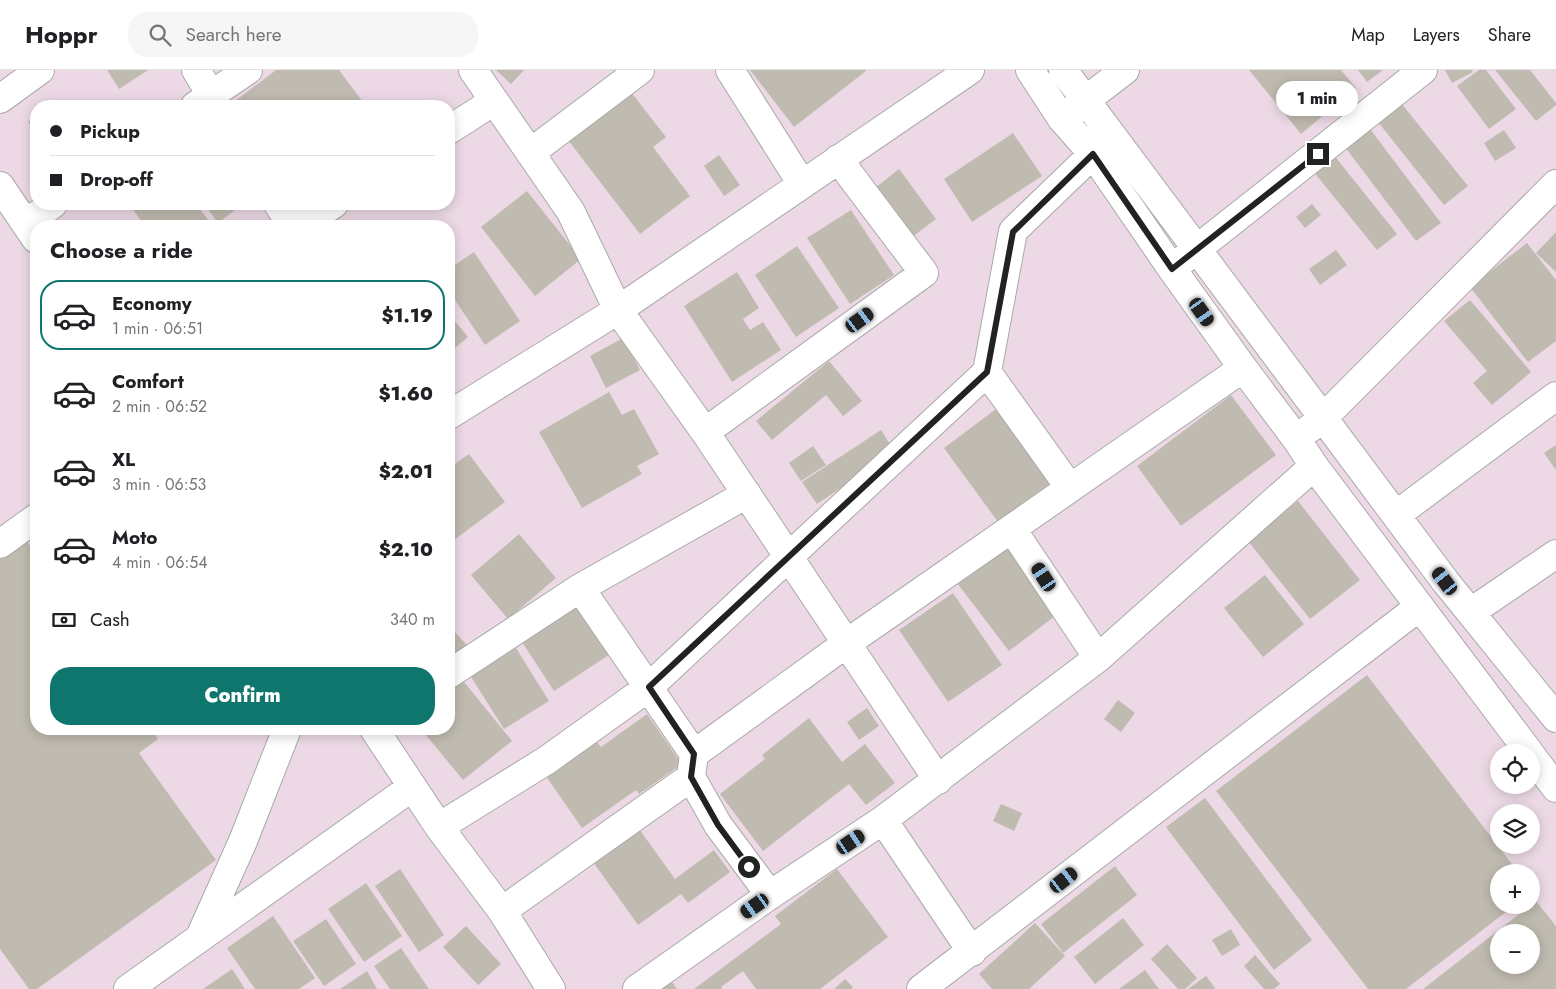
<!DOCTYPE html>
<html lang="en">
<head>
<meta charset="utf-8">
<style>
  body { margin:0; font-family:Jost,sans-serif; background:#f6f6f6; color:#202124; height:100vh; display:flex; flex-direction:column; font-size:19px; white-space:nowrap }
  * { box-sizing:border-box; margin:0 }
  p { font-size:16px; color:#757577 }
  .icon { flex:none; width:28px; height:28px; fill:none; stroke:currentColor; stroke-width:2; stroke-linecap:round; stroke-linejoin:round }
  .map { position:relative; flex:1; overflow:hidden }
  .sheet { position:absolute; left:30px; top:150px; width:425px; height:515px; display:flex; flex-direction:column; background:#fff; border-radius:20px; box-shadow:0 2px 12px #0003 }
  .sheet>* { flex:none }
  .top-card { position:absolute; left:30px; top:30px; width:425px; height:110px; border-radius:20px; box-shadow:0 2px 12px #0003; display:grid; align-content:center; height:110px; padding:0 20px; background:#fff }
  .fabs { position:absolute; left:1490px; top:674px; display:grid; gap:10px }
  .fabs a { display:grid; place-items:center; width:50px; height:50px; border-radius:50%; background:#fff; box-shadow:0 2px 12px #0003; font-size:25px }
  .end { position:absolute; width:22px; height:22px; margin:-11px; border:6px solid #222; background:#fff; box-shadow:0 0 0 2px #fff }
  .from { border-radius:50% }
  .bubble { position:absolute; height:35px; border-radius:18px; background:#fff; box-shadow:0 2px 12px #0003; font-size:16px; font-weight:800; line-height:35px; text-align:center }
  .car { position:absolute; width:15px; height:30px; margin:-15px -8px; border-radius:6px; box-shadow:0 0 4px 1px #0007; background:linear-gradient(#222 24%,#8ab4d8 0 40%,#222 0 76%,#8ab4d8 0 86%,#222 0) }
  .top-card b { display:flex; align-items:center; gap:18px; height:48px; font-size:19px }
  .top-card b+b { border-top:1px solid #e0e0e0 }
  .top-card i { width:12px; height:12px; background:#202124 }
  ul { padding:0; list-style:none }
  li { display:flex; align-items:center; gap:15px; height:70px; margin:0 10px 8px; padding:0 10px; border:2px solid transparent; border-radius:20px }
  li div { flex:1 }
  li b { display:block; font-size:19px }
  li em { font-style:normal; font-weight:800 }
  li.active { border-color:#0f766e }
  li>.icon { width:45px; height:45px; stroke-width:1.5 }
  h2 { padding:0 20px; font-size:22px; line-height:60px }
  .pay { display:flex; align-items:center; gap:12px; height:55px; padding:0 20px; font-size:19px }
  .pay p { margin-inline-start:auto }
  .action { display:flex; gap:10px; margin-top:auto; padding:10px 20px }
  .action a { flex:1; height:58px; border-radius:20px; background:#0f766e; color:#fff; font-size:20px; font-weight:800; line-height:58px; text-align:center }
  header { display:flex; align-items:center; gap:30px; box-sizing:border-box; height:70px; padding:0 25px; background:#fff; border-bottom:1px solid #e0e0e0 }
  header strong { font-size:24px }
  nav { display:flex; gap:28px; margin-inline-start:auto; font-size:18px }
  .search { width:350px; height:45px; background:#f6f6f6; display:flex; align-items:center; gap:12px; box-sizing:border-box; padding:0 18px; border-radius:20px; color:#757577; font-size:19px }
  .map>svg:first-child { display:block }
</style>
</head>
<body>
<header>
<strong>Hoppr</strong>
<div class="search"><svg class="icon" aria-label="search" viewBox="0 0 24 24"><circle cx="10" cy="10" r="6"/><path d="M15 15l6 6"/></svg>Search here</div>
<nav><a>Map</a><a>Layers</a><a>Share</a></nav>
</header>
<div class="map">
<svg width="1556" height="919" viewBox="0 0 1556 919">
  <rect width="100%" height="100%" fill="#f3f1e8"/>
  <!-- industrial -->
  <path fill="#ecd9e5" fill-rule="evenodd" d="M0,0H1556V919H0ZM36,36H449V134H36ZM36,156H449V659H36ZM1499,682H1531V715H1499ZM1499,742H1531V775H1499ZM1499,802H1531V835H1499ZM1499,862H1531V895H1499Z"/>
  <!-- building -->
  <path fill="#c0bbb0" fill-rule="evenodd" d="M107,0H148L119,19Z
    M276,0H339L366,36H239L235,31Z
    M496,0H524L511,14Z
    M750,0H865L866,1L794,57Z
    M1249,0H1341L1356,18L1301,64Z
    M1358,0H1383L1367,12Z
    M1445,0H1471L1473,2L1452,13Z
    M1479,0H1486L1516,39L1489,59L1457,16Z
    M1495,0H1530L1556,33V35L1536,51Z
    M631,22L666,67L653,77L690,126L640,164L568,70Z
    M1401,33L1468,116L1444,135L1378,52Z
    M36,45V61L28,52Z
    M1370,59L1441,153L1416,171L1345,77Z
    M1504,60L1516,78L1495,91L1484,73Z
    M1013,63L1042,106L972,152L944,109Z
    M1333,84L1397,164L1377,180L1313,101Z
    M719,85L740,115L724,126L704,96Z
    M899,99L936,149L912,167L875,118Z
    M527,121L581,189L535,226L481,157Z
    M129,134H196L213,156H145Z
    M204,134H243L218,153Z
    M1312,134L1321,145L1305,158L1296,147Z
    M851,140L894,205L850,234L807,168Z
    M1556,162V202L1536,183Z
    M1527,173L1556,210V271L1528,292L1470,217Z
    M797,176L839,238L796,267L755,205Z
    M1336,180L1347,195L1320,215L1309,199Z
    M474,182L520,251L485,275L449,221V199Z
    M737,202L759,238L743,249L750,260L763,252L781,280L732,312L684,236Z
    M1470,230L1531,302L1492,335L1473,313L1487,301L1444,251Z
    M449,244L468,267L449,283Z
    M623,268L640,300L606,318L590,286Z
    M829,291L862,331L843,346L826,325L772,370L756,351Z
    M609,322L622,345L634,339L659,384L637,396L642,404L582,438L539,362Z
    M1231,325L1276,385L1181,456L1137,396Z
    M996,339L1051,413L998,452L944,378Z
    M881,360L895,382L817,434L802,412Z
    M1556,375V400L1544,383Z
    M813,376L826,395L801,411L789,393Z
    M469,384L505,432L450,473L449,398Z
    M1298,431L1360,510L1310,549L1248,471Z
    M519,464L556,508L508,549L471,505Z
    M26,470L36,485V659H151L158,669L139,683L216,790L37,919H29L0,879V488Z
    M1008,474L1059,543L1009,581L957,513Z
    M1265,505L1304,554L1263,587L1224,538Z
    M953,523L1002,595L948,632L899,560Z
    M576,528L612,583L554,621L518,566Z
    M450,557L467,575L453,589L449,584Z
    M516,578L549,631L504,659L471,607Z
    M1367,605L1518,802H1499V835H1515L1406,919H1368L1216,721Z
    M460,607L512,671L463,710L421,659H449V616Z
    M1118,630L1135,643L1121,662L1104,649Z
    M867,638L879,656L859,670L847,652Z
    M647,644L682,694L639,724L636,720L582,758L543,702L593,667L601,677Z
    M809,648L842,692L865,674L895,713L866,735L849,714L763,781L720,724L765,689L762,685Z
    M1205,728L1312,870L1274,900L1166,757Z
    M1001,734L1022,743L1014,761L993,751Z
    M637,756L675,809L714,780L730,802L688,833L681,824L638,855L591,789Z
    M1115,796L1137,825L1063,883L1041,854Z
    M400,799L444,865L419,882L375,816Z
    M837,799L888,867L820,919H756L743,901L721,917L723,919H694L781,854L775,846Z
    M366,813L402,866L364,892L328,839Z
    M1536,831L1556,856V919H1423ZM1499,862H1531V895H1499Z
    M273,846L315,908L299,919H255L227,878Z
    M1123,848L1144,875L1095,914L1074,887Z
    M326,849L356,894L324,916L293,871Z
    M1035,853L1065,886L1029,919H992L979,904Z
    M466,856L501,894L478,915L443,877Z
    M1231,859L1240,875L1222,886L1212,870Z
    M1167,874L1197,908L1185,919H1178L1151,889Z
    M401,878L429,919H390L374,896Z
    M1255,885L1280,914L1274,919H1264L1244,896Z
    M232,899L245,919H203Z
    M1145,900L1159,919H1119Z
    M367,901L377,919H340Z
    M667,905L677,919H649Z
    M1206,906L1215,918L1213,919H1188Z
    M845,909L853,917L851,919H834Z"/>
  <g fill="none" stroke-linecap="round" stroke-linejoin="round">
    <defs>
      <path id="minor" d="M196,0L218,36
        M473,0L571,142L618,240L705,362L938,710
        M730,0L802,114
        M1030,0L1062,49L1093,84L1172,199L1243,298L1297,370L1314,396L1529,682
        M1063,0L1445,511L1556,648
        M0,29L40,0
        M195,36L248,0
        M1073,40L1125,0
        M449,60L494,31
        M530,83L640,0
        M0,116L36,169
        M278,134L292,156
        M26,153L53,134
        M299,156L334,134
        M1183,190L1423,0
        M449,345L618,240L970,0
        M1309,359L1323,348L1556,114
        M705,362L924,203L838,89
        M1070,418L987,302L1013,161L1093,84
        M1396,445L1556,326
        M1012,459L1098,588
        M0,474L36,448
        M580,518L694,684L691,707L718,755L770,825
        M1471,542L1556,484
        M449,604L580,518L747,424
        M374,659L439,757L502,841L551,919
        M694,684L847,573L1243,298
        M1531,685L1556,718
        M883,750L972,882
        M439,757L547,690L649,617L987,302
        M502,841L691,707
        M200,867L243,771L287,659
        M128,919L412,717
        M637,919L770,825L883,750L1098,588L1314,396
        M921,919L1419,537"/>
    </defs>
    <!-- minor casing -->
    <use href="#minor" stroke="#a9a9a9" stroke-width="30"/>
    <!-- minor -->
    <use href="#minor" stroke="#fff" stroke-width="28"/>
  </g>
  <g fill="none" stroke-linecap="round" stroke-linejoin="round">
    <!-- route -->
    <path stroke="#222" stroke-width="6" d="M749,797L718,755L691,707L694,684L649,617L987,302L1013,162L1093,84L1172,199L1318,84"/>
  </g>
</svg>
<div class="fabs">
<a><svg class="icon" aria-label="locate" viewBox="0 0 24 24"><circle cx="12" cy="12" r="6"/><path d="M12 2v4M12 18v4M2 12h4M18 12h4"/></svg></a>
<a><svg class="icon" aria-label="layers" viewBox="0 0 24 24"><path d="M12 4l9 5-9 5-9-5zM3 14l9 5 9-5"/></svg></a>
<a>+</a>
<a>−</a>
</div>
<i class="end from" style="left:749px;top:797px"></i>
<i class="end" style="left:1318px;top:84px"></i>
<div class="bubble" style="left:1276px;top:11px;width:82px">1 min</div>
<i class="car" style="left:1202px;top:242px;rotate:145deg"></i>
<i class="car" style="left:860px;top:250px;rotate:54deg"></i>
<i class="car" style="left:1044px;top:507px;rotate:327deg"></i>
<i class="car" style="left:1445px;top:511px;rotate:323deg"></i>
<i class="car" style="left:851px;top:772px;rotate:56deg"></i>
<i class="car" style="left:1064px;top:810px;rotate:52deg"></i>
<i class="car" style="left:755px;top:836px;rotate:235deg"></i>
<div class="top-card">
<b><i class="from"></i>Pickup</b>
<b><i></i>Drop-off</b>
</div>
<section class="sheet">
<h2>Choose a ride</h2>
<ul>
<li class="active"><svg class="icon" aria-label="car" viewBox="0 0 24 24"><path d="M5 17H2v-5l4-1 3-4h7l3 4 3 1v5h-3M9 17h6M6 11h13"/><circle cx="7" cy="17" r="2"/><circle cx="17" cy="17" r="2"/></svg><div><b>Economy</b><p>1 min · 06:51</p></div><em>$1.19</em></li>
<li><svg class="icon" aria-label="car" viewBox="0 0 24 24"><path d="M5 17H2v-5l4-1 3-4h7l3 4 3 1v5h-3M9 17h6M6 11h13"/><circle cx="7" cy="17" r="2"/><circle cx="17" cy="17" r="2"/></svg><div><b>Comfort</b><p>2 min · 06:52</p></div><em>$1.60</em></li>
<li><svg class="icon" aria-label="car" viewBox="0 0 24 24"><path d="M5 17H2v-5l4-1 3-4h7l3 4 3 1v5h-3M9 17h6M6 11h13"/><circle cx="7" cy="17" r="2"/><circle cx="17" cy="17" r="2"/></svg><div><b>XL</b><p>3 min · 06:53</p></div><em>$2.01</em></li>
<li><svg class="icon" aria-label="car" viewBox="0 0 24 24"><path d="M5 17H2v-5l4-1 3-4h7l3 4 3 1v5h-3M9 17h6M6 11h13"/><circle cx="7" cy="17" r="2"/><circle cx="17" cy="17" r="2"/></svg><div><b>Moto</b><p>4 min · 06:54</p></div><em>$2.10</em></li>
</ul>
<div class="pay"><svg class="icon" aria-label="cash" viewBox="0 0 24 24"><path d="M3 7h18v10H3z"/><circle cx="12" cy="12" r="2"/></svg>Cash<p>340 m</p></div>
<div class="action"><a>Confirm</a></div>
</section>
</div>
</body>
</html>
